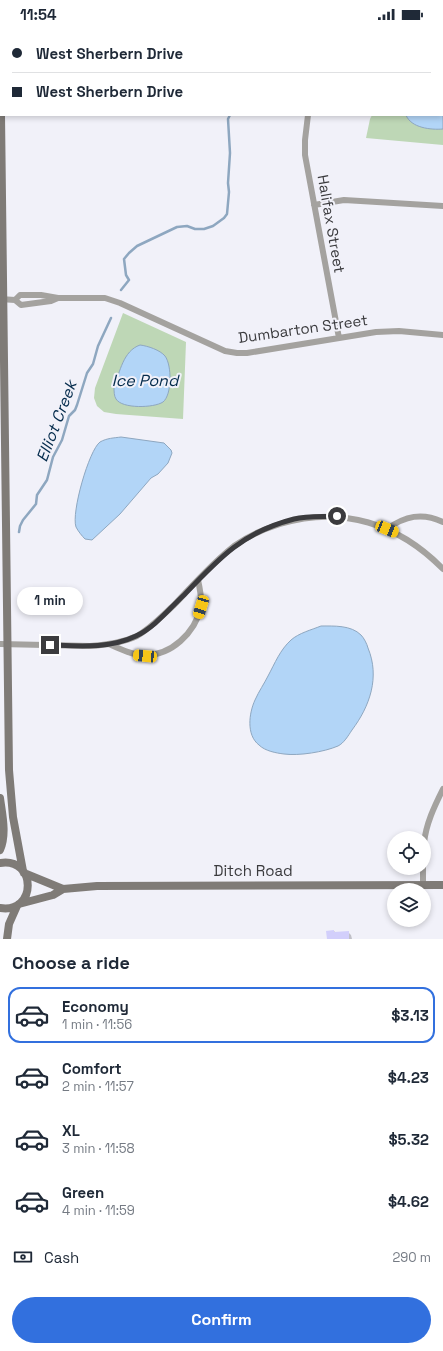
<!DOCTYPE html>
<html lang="en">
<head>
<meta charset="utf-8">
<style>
  body { margin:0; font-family:"Space Grotesk",sans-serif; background:#f6f6f7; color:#1f2937; height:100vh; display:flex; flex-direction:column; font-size:15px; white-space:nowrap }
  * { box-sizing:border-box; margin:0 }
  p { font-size:13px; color:#747a83 }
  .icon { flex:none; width:22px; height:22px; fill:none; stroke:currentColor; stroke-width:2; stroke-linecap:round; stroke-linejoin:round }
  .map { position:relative; height:911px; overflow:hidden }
  .sheet { display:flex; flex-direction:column; background:#fff; flex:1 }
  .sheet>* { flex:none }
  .guide { position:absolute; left:0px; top:0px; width:443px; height:88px; box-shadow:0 2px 6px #0003; display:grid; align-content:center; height:88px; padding:0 12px; background:#fff }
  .fabs { position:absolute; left:387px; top:803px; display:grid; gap:8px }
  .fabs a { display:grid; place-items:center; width:44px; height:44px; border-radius:50%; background:#fff; box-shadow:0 2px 6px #0003; font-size:20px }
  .end { position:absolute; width:18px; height:18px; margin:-9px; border:5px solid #3b3b3e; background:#fff; box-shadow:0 0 0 2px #fff }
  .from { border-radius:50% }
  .bubble { position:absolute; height:28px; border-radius:14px; background:#fff; box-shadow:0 2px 6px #0003; font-size:13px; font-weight:700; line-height:28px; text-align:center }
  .car { position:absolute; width:12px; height:24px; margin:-12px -6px; border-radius:5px; box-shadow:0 0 3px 1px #0007; background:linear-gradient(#f5c518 24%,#345 0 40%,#f5c518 0 76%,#345 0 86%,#f5c518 0) }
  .guide b { display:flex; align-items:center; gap:14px; height:38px; font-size:15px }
  .guide b+b { border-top:1px solid #e0e1e3 }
  .guide i { width:10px; height:10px; background:#1f2937 }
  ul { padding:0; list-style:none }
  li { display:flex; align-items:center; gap:12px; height:56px; margin:0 8px 6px; padding:0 4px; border:2px solid transparent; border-radius:12px }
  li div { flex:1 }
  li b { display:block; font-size:15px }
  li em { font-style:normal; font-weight:700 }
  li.active { border-color:#3270de }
  li>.icon { width:36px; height:36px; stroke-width:1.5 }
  h2 { padding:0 12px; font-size:18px; line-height:48px }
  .pay { display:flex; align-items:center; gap:10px; height:44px; padding:0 12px; font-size:15px }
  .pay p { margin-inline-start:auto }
  .cta { display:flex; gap:8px; margin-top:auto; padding:8px 12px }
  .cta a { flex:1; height:46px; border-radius:24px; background:#3270de; color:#fff; font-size:16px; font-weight:700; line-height:46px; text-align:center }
  .status { display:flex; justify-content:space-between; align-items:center; height:28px; padding:0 20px; background:#fff; direction:ltr }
  .status svg { height:11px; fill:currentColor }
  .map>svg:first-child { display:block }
</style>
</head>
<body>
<div class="status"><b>11:54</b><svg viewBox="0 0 49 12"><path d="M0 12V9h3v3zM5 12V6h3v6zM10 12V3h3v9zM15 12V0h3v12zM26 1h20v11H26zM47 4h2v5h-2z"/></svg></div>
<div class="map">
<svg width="443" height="911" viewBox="0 0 443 911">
  <rect width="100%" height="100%" fill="#f1f1f9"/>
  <!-- green -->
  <path fill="#bed7b6" d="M442,38H443V117L366,110L370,91L372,87H442Z
    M123,285L186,314L183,391L116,386L104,384L97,378L94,370L95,360Z"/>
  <!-- water -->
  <path fill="#b2d5f7" stroke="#8ea7c0" d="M442,57H443V101C431,102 411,100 406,87H442Z
    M140,317C148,318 160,322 165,328C172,337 172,367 163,374C154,380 122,381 116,371C114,368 114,363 114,359C120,344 123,323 140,317Z
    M121,409L164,415L171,422L172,425L168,435L158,446L151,450L120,486L92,512L85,511C82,508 78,503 76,499C71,485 89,422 100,414C107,410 114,410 121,409Z
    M321,598C334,598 351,597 361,607C364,610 367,616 368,620C380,649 370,678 352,702C348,708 344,715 338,718C324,724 299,728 284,726C276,725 265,723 259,717C246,707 249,685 255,672C259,663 264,656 268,648C275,635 280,622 291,612C299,605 311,602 321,598Z"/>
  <!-- shadow -->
  <path fill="#0003" d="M334,903L336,905L348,904L351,907L352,911H328Z"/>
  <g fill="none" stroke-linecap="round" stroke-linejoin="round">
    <!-- stream -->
    <path stroke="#8ea7c0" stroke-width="2.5" d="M265,1V0
      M121,262L129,252L126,247L124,231L129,225L137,218L177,199L187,198L195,201H204L213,198L224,190L227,186L229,164L228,155L230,125L228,91L230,87
      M19,504L20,498L23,492L36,476L37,467L47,452L53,429L62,412L69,388L75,382L77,377L87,345L93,336L98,318L111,290"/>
  </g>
  <!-- building -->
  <path fill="#d2cffb" d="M334,902V904L349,903V911H327L326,903Z"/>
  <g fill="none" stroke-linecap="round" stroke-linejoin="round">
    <!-- street -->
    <path stroke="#a4a29f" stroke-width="6" d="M362,1L364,0
      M308,87L305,112V127L339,310
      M314,177L344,172L443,178
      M0,271L15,272L20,267H41L58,270H105L120,275L225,323L237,325H247L376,304L399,303L443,307
      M15,272L21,277L51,273L58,270
      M387,501C405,488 422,484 443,494
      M0,616L90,618C105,617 122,615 137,608C151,600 162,588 174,577C193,557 212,535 234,518C248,508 264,501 280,496C342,477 399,496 443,541
      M109,616C120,621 132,627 144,627C171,628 195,605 201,579C202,570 200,561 198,552
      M424,815C426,796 434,779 443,761
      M423,857V840"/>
    <!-- secondary -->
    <path stroke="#7f7b77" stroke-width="8" d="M0,0L1,72
      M1,87L9,742L13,789L23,843
      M0,770C2,786 7,806 0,822
      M0,835C37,829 37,886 0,880
      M24,845L63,861
      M19,876L53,867L63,861L97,858L443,857
      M7,911L9,896L17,878"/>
  </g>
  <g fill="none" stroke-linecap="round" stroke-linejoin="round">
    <!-- route -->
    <path stroke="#3b3b3e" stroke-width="5" d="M50,617C78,618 109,621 136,608C155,599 169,581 184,567C219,530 243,504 294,491C308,488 323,489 337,488"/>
  </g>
  <g text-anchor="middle" stroke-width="4" stroke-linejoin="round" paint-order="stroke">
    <!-- street labels -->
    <g font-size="15" fill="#3b3b3e" stroke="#f1f1f9">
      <text transform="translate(331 196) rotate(80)" y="5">Halifax Street</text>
      <text transform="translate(303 301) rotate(-8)" y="5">Dumbarton Street</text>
      <text x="253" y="848">Ditch Road</text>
    </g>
    <!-- water labels -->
    <g font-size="16" font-style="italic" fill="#042b4c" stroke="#f1f1f9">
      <text x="145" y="358">Ice Pond</text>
      <text transform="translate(56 393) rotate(-69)" y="6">Elliot Creek</text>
    </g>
  </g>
</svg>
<div class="fabs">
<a><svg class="icon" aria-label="locate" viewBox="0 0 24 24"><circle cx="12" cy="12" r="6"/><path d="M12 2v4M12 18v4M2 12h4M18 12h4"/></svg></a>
<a><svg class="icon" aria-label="layers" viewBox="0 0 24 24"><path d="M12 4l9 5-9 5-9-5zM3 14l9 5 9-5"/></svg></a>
</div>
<i class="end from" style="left:337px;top:488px"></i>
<i class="end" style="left:50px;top:617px"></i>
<div class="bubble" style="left:17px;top:559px;width:66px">1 min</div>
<i class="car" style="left:387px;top:501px;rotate:112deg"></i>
<i class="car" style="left:201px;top:579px;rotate:197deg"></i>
<i class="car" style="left:145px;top:628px;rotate:275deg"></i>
<div class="guide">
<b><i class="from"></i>West Sherbern Drive</b>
<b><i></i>West Sherbern Drive</b>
</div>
</div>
<section class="sheet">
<h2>Choose a ride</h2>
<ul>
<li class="active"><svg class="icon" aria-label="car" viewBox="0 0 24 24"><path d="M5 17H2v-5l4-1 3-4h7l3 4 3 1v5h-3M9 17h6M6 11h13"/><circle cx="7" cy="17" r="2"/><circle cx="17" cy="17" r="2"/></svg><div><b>Economy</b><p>1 min · 11:56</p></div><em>$3.13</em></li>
<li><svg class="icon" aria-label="car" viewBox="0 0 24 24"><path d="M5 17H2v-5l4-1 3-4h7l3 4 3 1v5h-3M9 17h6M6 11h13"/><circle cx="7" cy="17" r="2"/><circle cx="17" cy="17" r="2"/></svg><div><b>Comfort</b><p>2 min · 11:57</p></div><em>$4.23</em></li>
<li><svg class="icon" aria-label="car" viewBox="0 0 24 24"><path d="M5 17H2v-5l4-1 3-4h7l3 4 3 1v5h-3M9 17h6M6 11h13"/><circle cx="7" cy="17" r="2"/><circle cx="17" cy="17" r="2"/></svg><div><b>XL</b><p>3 min · 11:58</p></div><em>$5.32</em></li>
<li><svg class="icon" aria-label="car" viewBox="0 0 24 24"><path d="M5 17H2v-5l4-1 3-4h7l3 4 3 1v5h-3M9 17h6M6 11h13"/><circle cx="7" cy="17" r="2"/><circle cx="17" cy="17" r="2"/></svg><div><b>Green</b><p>4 min · 11:59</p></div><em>$4.62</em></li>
</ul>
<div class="pay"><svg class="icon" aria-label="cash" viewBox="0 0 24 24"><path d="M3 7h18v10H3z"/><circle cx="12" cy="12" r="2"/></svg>Cash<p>290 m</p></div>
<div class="cta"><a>Confirm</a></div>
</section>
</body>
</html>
